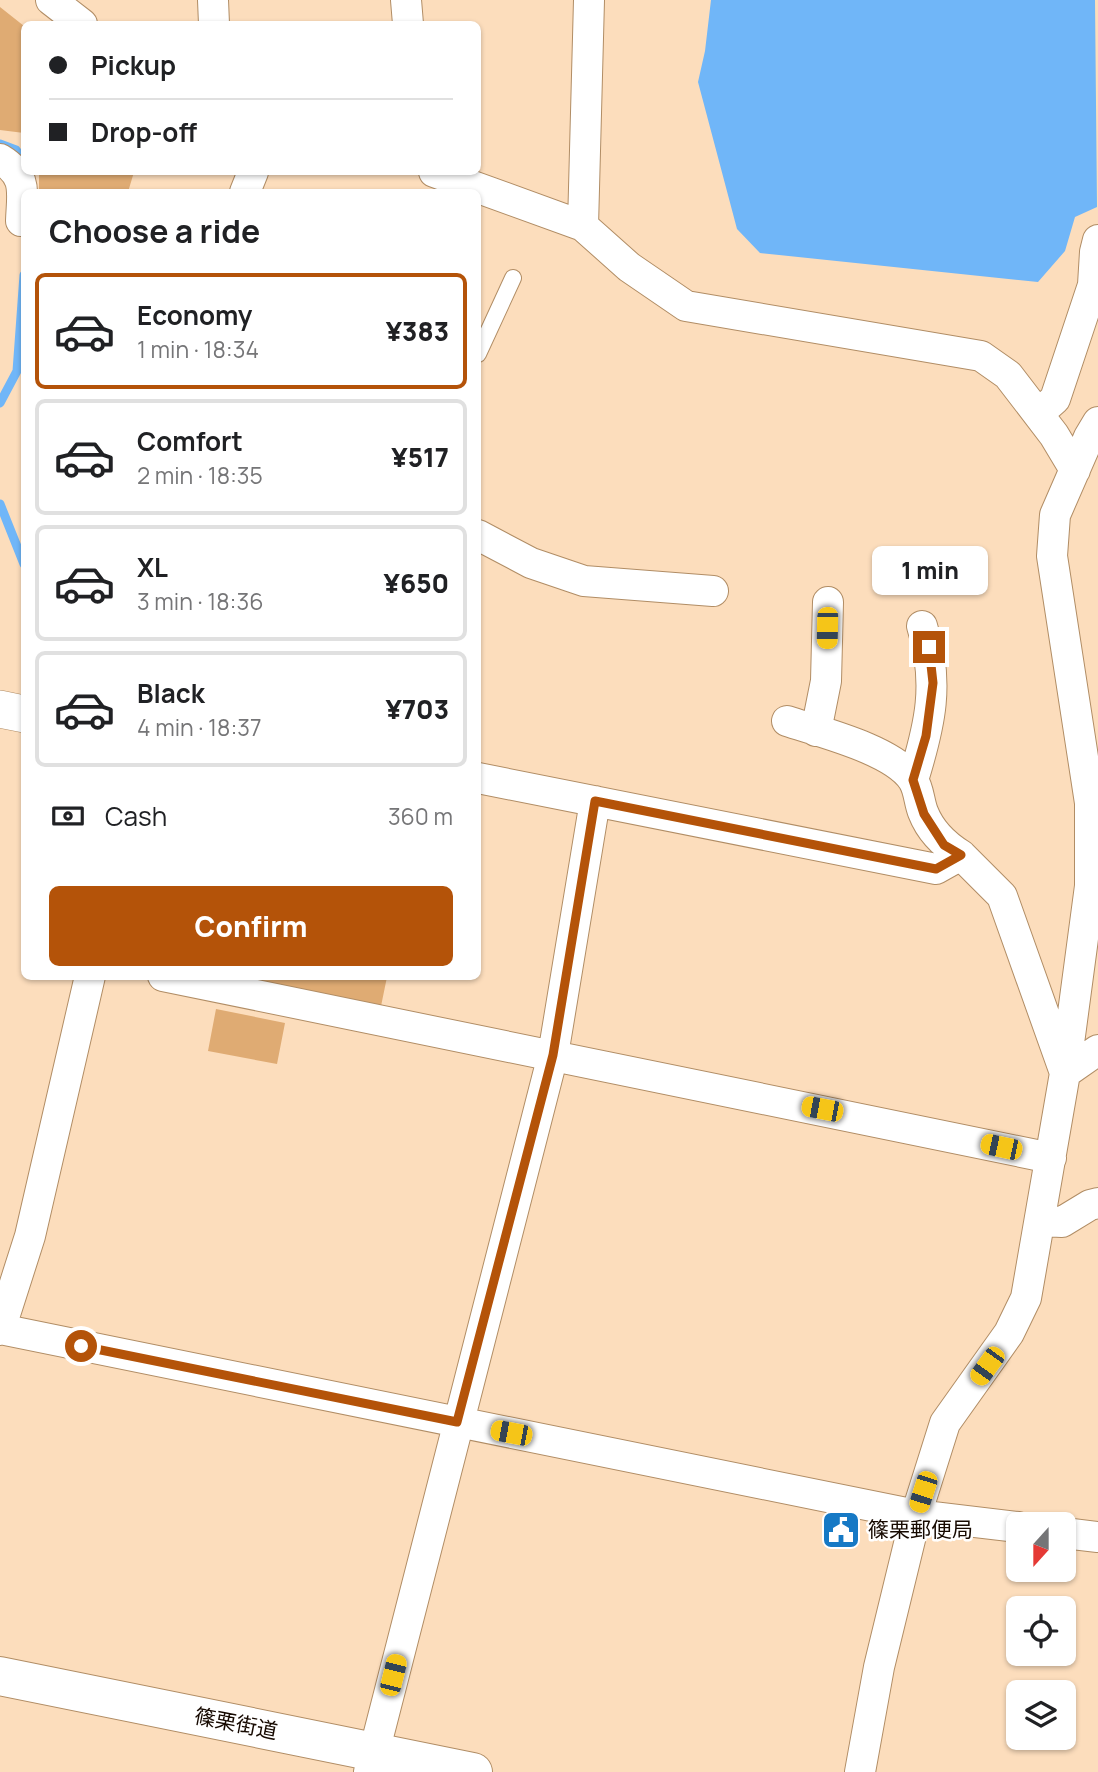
<!DOCTYPE html>
<html lang="en">
<head>
<meta charset="utf-8">
<style>
  body { margin:0; font-family:Manrope,"Noto Sans JP",sans-serif; background:#f2f2f2; color:#202124; height:100vh; display:flex; flex-direction:column; font-size:26px; white-space:nowrap }
  * { box-sizing:border-box; margin:0 }
  p { font-size:23px; color:#757577 }
  .icon { flex:none; width:38px; height:38px; fill:none; stroke:currentColor; stroke-width:2; stroke-linecap:round; stroke-linejoin:round }
  .map { position:relative; flex:1; overflow:hidden }
  .details { position:absolute; left:21px; top:189px; width:460px; height:791px; display:flex; flex-direction:column; background:#fff; border-radius:10px; box-shadow:0 2px 5px #0004 }
  .details>* { flex:none }
  .hud { position:absolute; left:21px; top:21px; width:460px; height:154px; border-radius:10px; box-shadow:0 2px 5px #0004; display:grid; align-content:center; height:154px; padding:0 28px; background:#fff }
  .needle { width:46px; rotate:201deg }
  .controls { position:absolute; left:1006px; top:1512px; display:grid; gap:14px }
  .controls a { display:grid; place-items:center; width:70px; height:70px; border-radius:10px; background:#fff; box-shadow:0 2px 5px #0004; font-size:35px }
  .end { position:absolute; width:32px; height:32px; margin:-16px; border:9px solid #b45309; background:#fff; box-shadow:0 0 0 4px #fff }
  .from { border-radius:50% }
  .bubble { position:absolute; height:49px; border-radius:10px; background:#fff; box-shadow:0 2px 5px #0004; font-size:23px; font-weight:800; line-height:49px; text-align:center }
  .car { position:absolute; width:21px; height:42px; margin:-21px -10px; border-radius:9px; box-shadow:0 0 5px 2px #0007; background:linear-gradient(#f5c518 24%,#345 0 40%,#f5c518 0 76%,#345 0 86%,#f5c518 0) }
  .hud b { display:flex; align-items:center; gap:24px; height:66px; font-size:26px }
  .hud b+b { border-top:2px solid #e0e0e0 }
  .hud i { width:18px; height:18px; background:#202124 }
  ul { padding:0; list-style:none }
  li { display:flex; align-items:center; gap:21px; height:116px; margin:0 14px 10px; padding:0 14px; border:4px solid #e0e0e0; border-radius:10px }
  li div { flex:1 }
  li b { display:block; font-size:26px }
  li em { font-style:normal; font-weight:800 }
  li.selected { border-color:#b45309 }
  li>.icon { width:63px; height:63px; stroke-width:1.5 }
  h2 { padding:0 28px; font-size:32px; line-height:84px }
  .pay { display:flex; align-items:center; gap:18px; height:77px; padding:0 28px; font-size:26px }
  .pay p { margin-inline-start:auto }
  .button { display:flex; gap:14px; margin-top:auto; padding:14px 28px }
  .button a { flex:1; height:80px; border-radius:10px; background:#b45309; color:#fff; font-size:28px; font-weight:800; line-height:80px; text-align:center }
  .map>svg:first-child { display:block }
</style>
</head>
<body>
<div class="map">
<svg width="1098" height="1772" viewBox="0 0 1098 1772">
  <rect width="100%" height="100%" fill="#fcddbc"/>
  <!-- green -->
  <path fill="#dfab73" d="M0,7L24,26V133L0,130Z
    M39,172H134L128,192H39Z
    M218,976L387,977L380,1011Z
    M216,1009L285,1023L277,1064L208,1051Z"/>
  <!-- water -->
  <path fill="#70b6f8" d="M711,0H1095L1097,207L1075,217L1065,251L1038,282L760,253L737,229L698,82L705,51Z"/>
  <g fill="none" stroke-linecap="round" stroke-linejoin="round">
    <!-- stream -->
    <path stroke="#70b6f8" stroke-width="9" d="M0,144L16,150L24,160
      M0,403L17,371L24,275
      M0,504L24,564"/>
    <defs>
      <path id="service" d="M478,354L513,278"/>
      <path id="minor" d="M51,0L82,24
        M213,0L214,24
        M406,0L408,24
        M0,159C28,176 22,192 21,221
        M434,172L583,226L629,267L686,306L981,356L1008,375L1054,435L1075,470
        M245,192L253,172
        M583,226L589,0
        M1038,414L1055,399L1093,285L1095,252L1098,240
        M478,535L531,563L584,581L713,591
        M787,721C820,732 894,750 913,780C919,789 919,802 923,812C930,830 945,845 961,855
        M816,731L826,681L828,602
        M478,778L936,869L961,855L1002,896L1065,1073L1098,1050
        M913,780C930,725 940,683 922,626
        M163,976L1051,1158
        M1041,1221L1062,1222L1090,1205L1098,1203
        M0,1329L916,1515L1018,1527
        M0,1330L30,1236L90,976
        M1064,1533L1098,1537
        M369,1772L553,1055L595,801
        M860,1772L879,1667L916,1515L945,1423L1009,1333L1026,1298L1065,1073L1090,886V803L1052,556L1055,515L1089,437L1098,422"/>
      <path id="tertiary" d="M0,709L24,714"/>
      <path id="secondary" d="M0,1676L473,1772"/>
    </defs>
    <!-- service casing -->
    <use href="#service" stroke="#b18d65" stroke-width="18"/>
    <!-- minor casing -->
    <use href="#minor" stroke="#b18d65" stroke-width="32"/>
    <!-- tertiary casing -->
    <use href="#tertiary" stroke="#b18d65" stroke-width="38"/>
    <!-- secondary casing -->
    <use href="#secondary" stroke="#b18d65" stroke-width="40"/>
    <!-- service -->
    <use href="#service" stroke="#fff" stroke-width="16"/>
    <!-- minor -->
    <use href="#minor" stroke="#fff" stroke-width="30"/>
    <!-- tertiary -->
    <use href="#tertiary" stroke="#fff" stroke-width="37"/>
    <!-- secondary -->
    <use href="#secondary" stroke="#fff" stroke-width="38"/>
  </g>
  <g fill="none" stroke-linecap="round" stroke-linejoin="round">
    <!-- route -->
    <path stroke="#b45309" stroke-width="9" d="M81,1346L457,1422L553,1055L595,801L936,869L961,855L944,845L924,814L913,780L926,736L933,683L929,647"/>
  </g>
  <!-- icons -->
  <defs>
    <symbol id="civic-square" viewBox="-11 -11 22 22"><rect x="-9" y="-9" width="18" height="18" rx="4" fill="#1679c5" stroke="#fff"/><path d="M-.6-6.5H3V-4.5H.6V-3L4-1V1h2V6H-6V1h2V-1L-.6-3ZM-1.2 2.5V6h2.4V2.5Z" fill="#fff"/></symbol>
  </defs>
  <g fill-rule="evenodd">
    <use href="#civic-square" x="819" y="1508" width="44" height="44"/>
  </g>
  <g text-anchor="middle" stroke-width="5" stroke-linejoin="round" paint-order="stroke">
    <!-- poi labels -->
    <g font-size="21" fill="#160900" stroke="#fff" text-anchor="start">
      <text x="868" y="1537">篠栗郵便局</text>
    </g>
    <!-- street labels -->
    <g font-size="21" fill="#160900" stroke="#fff">
      <text transform="translate(236 1724) rotate(11)" y="7">篠栗街道</text>
    </g>
  </g>
</svg>
<div class="controls">
<a><svg class="needle" viewBox="-14 -14 28 28"><path d="M0-13l5 13h-10z" fill="#e53935"/><path d="M0 13l5-13h-10z" fill="#757577"/></svg></a>
<a><svg class="icon" aria-label="locate" viewBox="0 0 24 24"><circle cx="12" cy="12" r="6"/><path d="M12 2v4M12 18v4M2 12h4M18 12h4"/></svg></a>
<a><svg class="icon" aria-label="layers" viewBox="0 0 24 24"><path d="M12 4l9 5-9 5-9-5zM3 14l9 5 9-5"/></svg></a>
</div>
<i class="end from" style="left:81px;top:1346px"></i>
<i class="end" style="left:929px;top:647px"></i>
<div class="bubble" style="left:872px;top:546px;width:116px">1 min</div>
<i class="car" style="left:827px;top:628px;rotate:181deg"></i>
<i class="car" style="left:822px;top:1109px;rotate:281deg"></i>
<i class="car" style="left:1001px;top:1147px;rotate:282deg"></i>
<i class="car" style="left:987px;top:1366px;rotate:216deg"></i>
<i class="car" style="left:511px;top:1433px;rotate:281deg"></i>
<i class="car" style="left:923px;top:1492px;rotate:198deg"></i>
<i class="car" style="left:393px;top:1675px;rotate:14deg"></i>
<div class="hud">
<b><i class="from"></i>Pickup</b>
<b><i></i>Drop-off</b>
</div>
<section class="details">
<h2>Choose a ride</h2>
<ul>
<li class="selected"><svg class="icon" aria-label="car" viewBox="0 0 24 24"><path d="M5 17H2v-5l4-1 3-4h7l3 4 3 1v5h-3M9 17h6M6 11h13"/><circle cx="7" cy="17" r="2"/><circle cx="17" cy="17" r="2"/></svg><div><b>Economy</b><p>1 min · 18:34</p></div><em>¥383</em></li>
<li><svg class="icon" aria-label="car" viewBox="0 0 24 24"><path d="M5 17H2v-5l4-1 3-4h7l3 4 3 1v5h-3M9 17h6M6 11h13"/><circle cx="7" cy="17" r="2"/><circle cx="17" cy="17" r="2"/></svg><div><b>Comfort</b><p>2 min · 18:35</p></div><em>¥517</em></li>
<li><svg class="icon" aria-label="car" viewBox="0 0 24 24"><path d="M5 17H2v-5l4-1 3-4h7l3 4 3 1v5h-3M9 17h6M6 11h13"/><circle cx="7" cy="17" r="2"/><circle cx="17" cy="17" r="2"/></svg><div><b>XL</b><p>3 min · 18:36</p></div><em>¥650</em></li>
<li><svg class="icon" aria-label="car" viewBox="0 0 24 24"><path d="M5 17H2v-5l4-1 3-4h7l3 4 3 1v5h-3M9 17h6M6 11h13"/><circle cx="7" cy="17" r="2"/><circle cx="17" cy="17" r="2"/></svg><div><b>Black</b><p>4 min · 18:37</p></div><em>¥703</em></li>
</ul>
<div class="pay"><svg class="icon" aria-label="cash" viewBox="0 0 24 24"><path d="M3 7h18v10H3z"/><circle cx="12" cy="12" r="2"/></svg>Cash<p>360 m</p></div>
<div class="button"><a>Confirm</a></div>
</section>
</div>
</body>
</html>
